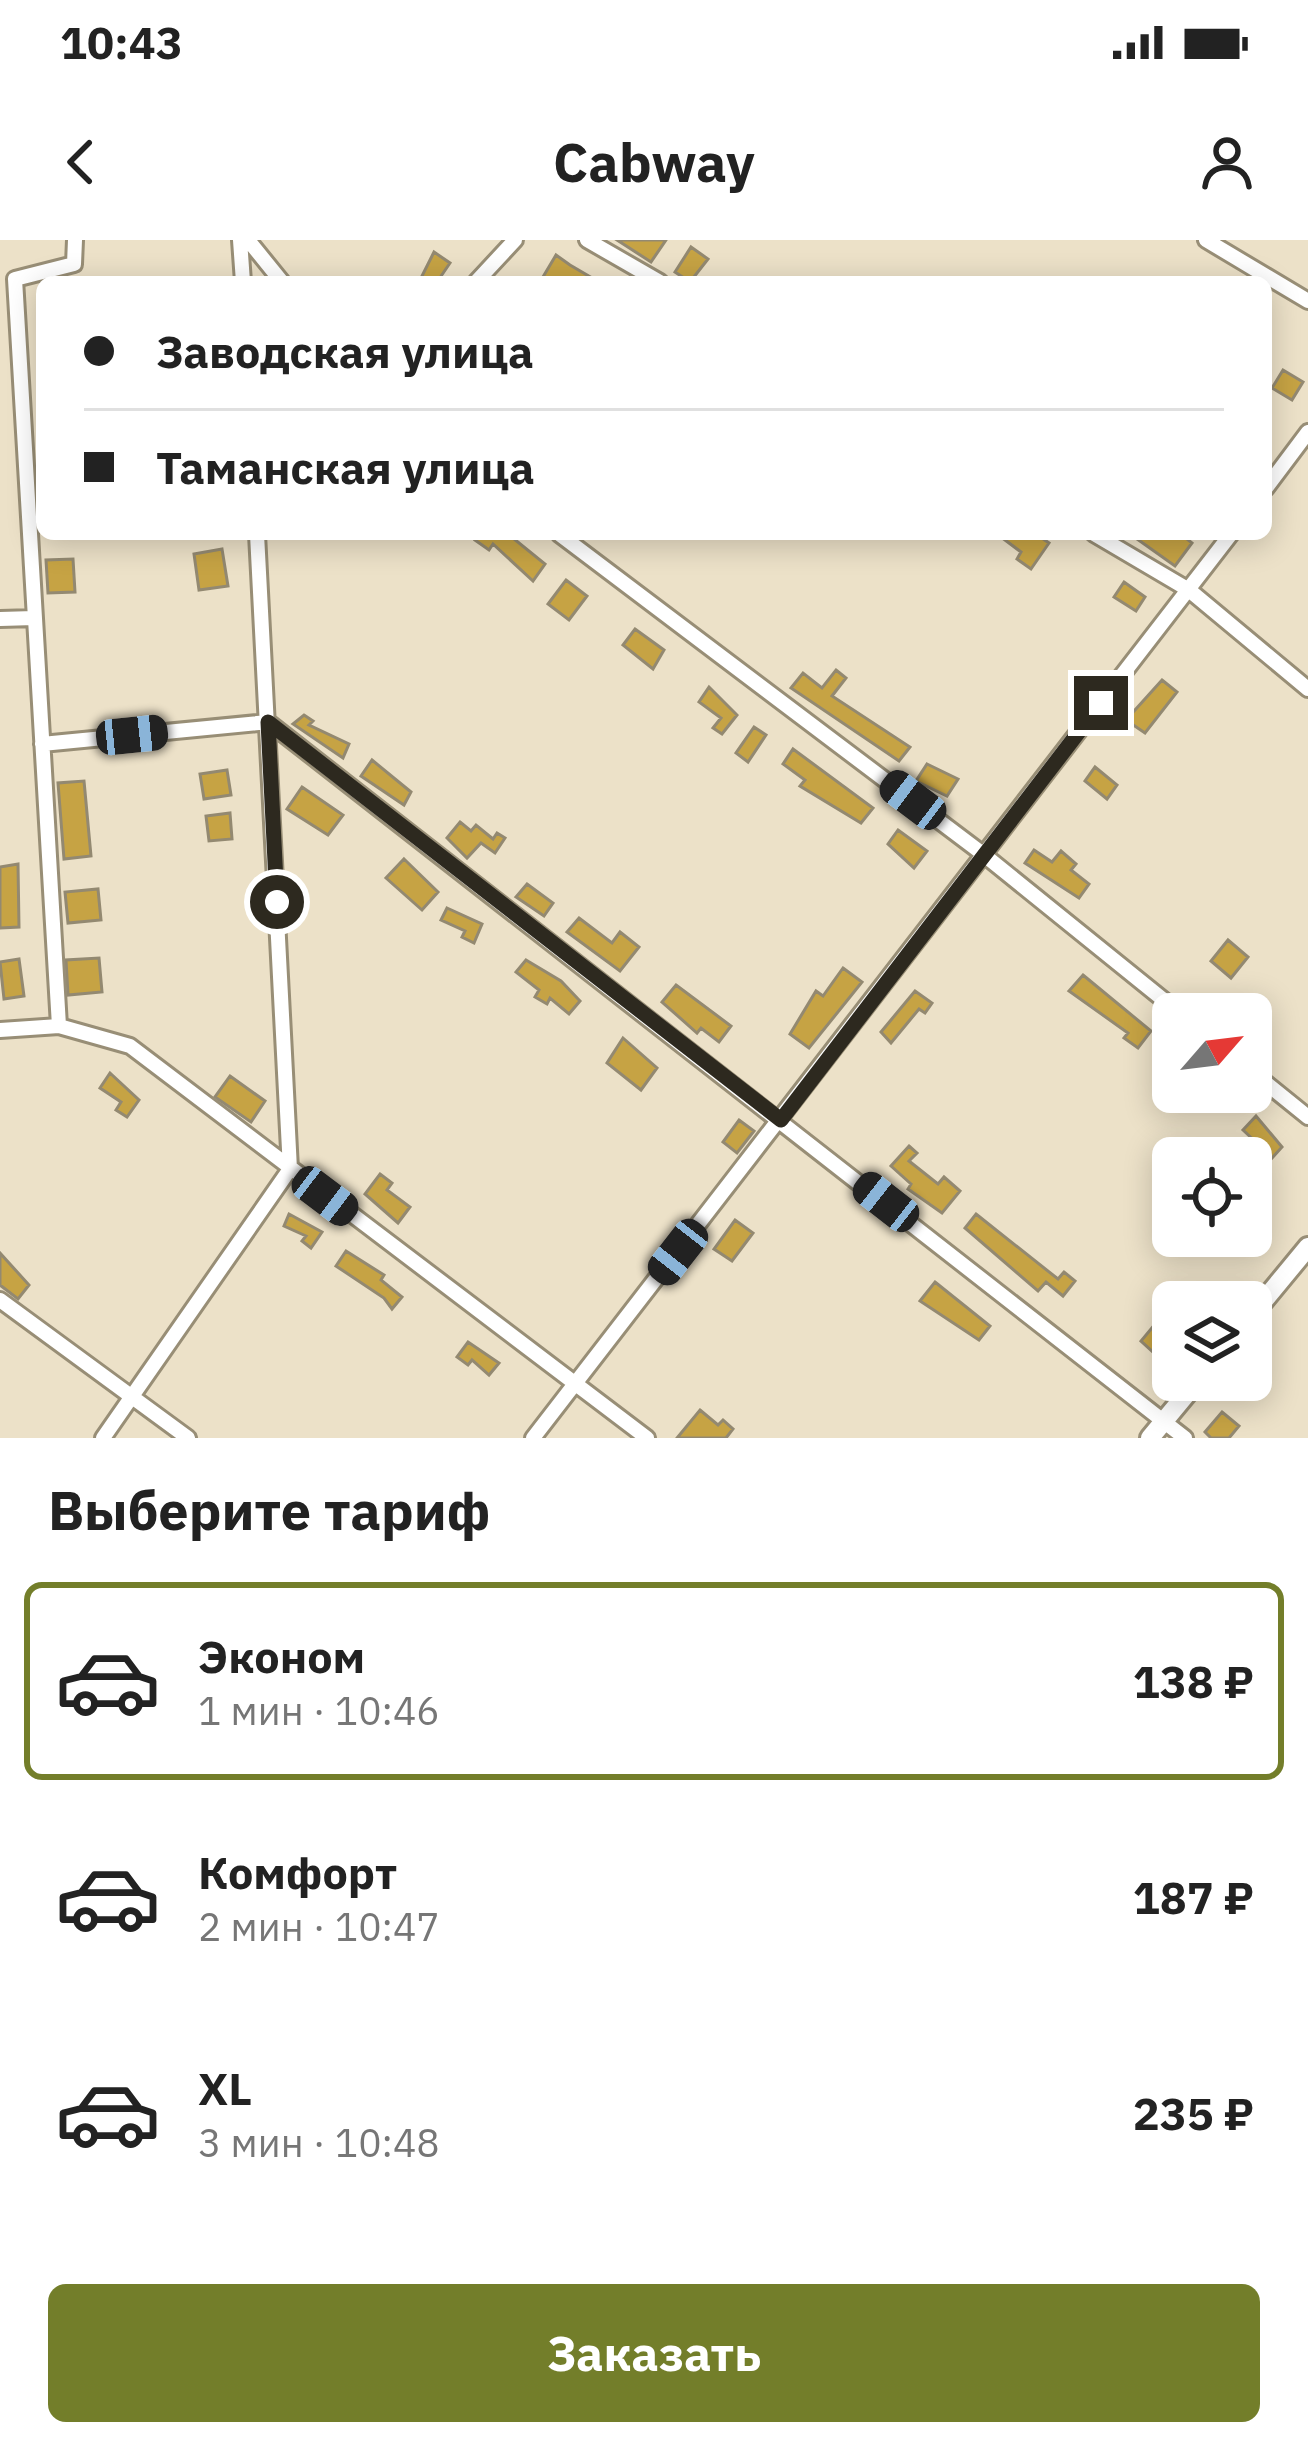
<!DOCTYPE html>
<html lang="ru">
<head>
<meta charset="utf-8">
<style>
  body { margin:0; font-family:"IBM Plex Sans",sans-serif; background:#f6f6f6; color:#222; height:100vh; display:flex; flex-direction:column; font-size:45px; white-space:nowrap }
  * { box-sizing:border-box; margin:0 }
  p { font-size:39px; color:#767676 }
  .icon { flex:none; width:66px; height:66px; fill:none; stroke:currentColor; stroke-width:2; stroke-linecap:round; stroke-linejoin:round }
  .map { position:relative; height:1198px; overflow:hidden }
  .details { display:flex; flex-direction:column; background:#fff; flex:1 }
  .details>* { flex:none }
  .top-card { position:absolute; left:36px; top:36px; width:1236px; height:264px; border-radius:18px; box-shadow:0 6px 30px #0003; display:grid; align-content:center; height:264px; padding:0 48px; background:#fff }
  .needle { width:78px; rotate:62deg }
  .fabs { position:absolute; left:1152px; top:753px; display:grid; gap:24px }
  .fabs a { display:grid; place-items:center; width:120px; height:120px; border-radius:18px; background:#fff; box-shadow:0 6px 30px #0003; font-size:60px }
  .end { position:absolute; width:54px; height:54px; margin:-27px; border:15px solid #2d291f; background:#fff; box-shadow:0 0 0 6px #fff }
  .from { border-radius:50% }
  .car { position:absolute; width:36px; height:72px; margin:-36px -18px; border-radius:15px; box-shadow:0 0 9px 3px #0007; background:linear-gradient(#222 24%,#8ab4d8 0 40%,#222 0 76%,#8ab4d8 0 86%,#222 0) }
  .top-card b { display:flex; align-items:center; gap:42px; height:114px; font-size:45px }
  .top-card b+b { border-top:3px solid #e0e0e0 }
  .top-card i { width:30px; height:30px; background:#222 }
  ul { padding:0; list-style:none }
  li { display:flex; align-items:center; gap:36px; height:198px; margin:0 24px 18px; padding:0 24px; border:6px solid transparent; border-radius:18px }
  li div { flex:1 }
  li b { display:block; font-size:45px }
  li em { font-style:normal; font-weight:700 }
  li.selected { border-color:#737e2a }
  li>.icon { width:108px; height:108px; stroke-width:1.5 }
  h2 { padding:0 48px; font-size:54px; line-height:144px }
  .primary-button { display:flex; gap:24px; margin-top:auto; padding:24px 48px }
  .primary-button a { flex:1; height:138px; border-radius:18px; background:#737e2a; color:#fff; font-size:48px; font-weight:700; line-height:138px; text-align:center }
  .status { display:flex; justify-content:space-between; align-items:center; height:84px; padding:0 60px; background:#fff; direction:ltr }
  .status svg { height:33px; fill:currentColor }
  header { display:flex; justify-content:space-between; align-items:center; height:156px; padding:0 48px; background:#fff; font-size:54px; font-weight:700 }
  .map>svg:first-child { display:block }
</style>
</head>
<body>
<div class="status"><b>10:43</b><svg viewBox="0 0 49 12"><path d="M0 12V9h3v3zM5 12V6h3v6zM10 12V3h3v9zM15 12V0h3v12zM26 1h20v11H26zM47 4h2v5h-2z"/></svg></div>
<header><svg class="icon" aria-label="back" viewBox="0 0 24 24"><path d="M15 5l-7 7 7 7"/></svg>Cabway<svg class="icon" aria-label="person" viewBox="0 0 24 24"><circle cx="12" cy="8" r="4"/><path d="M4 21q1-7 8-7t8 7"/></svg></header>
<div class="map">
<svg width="1308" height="1198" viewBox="0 0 1308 1198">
  <rect width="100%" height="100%" fill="#ece1c8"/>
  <!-- building -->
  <path fill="#c6a344" stroke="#938971" stroke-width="3" d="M617,0H666L651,22Z
    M691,7L708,19L690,42L675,32Z
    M434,12L450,23L437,42H419Z
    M556,15L570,25L599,42H540Z
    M1283,130L1303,142L1292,160L1272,148Z
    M479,294H508L545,324L533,341L493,304L489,310L475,300Z
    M997,294H1036L1049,303L1031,329L1017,319L1021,312Z
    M1130,294H1181L1192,303L1175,326Z
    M222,309L228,346L199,350L194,314Z
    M73,319L75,352L48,353L46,320Z
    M566,340L587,356L569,380L548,364Z
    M1124,342L1145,357L1136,371L1114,357Z
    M635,389L664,410L653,429L623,405Z
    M836,430L846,438L832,456L910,507L899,521L791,448L803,433L822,448Z
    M1162,440L1177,452L1145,493L1126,480Z
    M709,447L737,475L722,494L713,488L721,478L699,462Z
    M304,475L313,481L309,485L349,504L343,518L293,484Z
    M754,487L766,495L748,522L736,513Z
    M793,509L873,568L861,583L800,546L805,540L783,524Z
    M372,520L411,552L404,565L361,536Z
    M927,524L958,539L947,556L916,541Z
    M1095,527L1117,545L1107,559L1085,541Z
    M227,530L231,555L204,559L200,534Z
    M84,541L91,616L64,619L58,543Z
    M302,547L343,575L328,595L287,569Z
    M230,573L232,599L209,601L206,576Z
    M460,582L471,591L476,585L493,599L497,593L505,598L495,613L481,603L467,618L447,598Z
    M898,590L927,611L914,628L888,604Z
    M1034,610L1052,622L1061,611L1076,624L1071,630L1089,644L1079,658L1025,623Z
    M404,619L438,652L422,670L386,638Z
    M18,624L19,687L0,688V627Z
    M527,644L553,663L544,676L516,657Z
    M98,649L101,680L68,683L65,652Z
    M447,668L482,684L474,703L462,697L465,691L441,680Z
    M579,678L612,703L620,692L639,707L620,731L567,692Z
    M1228,700L1248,717L1231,738L1211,721Z
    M99,718L102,752L68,755L66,720Z
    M19,719L24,756L4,759L0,722Z
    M526,720L561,741L580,761L569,774L550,758L547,764L535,757L539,750L516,732Z
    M843,728L862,742L809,808L790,794L816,751L823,756Z
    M1083,735L1151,791L1138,808L1124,798L1128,793L1069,751Z
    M676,745L731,786L719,802L701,788L697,793L662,762Z
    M915,751L932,763L925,773L919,769L891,803L881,792Z
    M623,798L657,828L641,850L607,823Z
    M110,833L139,860L127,877L116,870L121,862L100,848Z
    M230,836L265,861L251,882L215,857Z
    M1256,876L1282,907L1263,928L1251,916L1260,906L1243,890Z
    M739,880L754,891L737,913L723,902Z
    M909,906L917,913L909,921L938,944L944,937L960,951L942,973L908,949L911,944L891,926Z
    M380,934L392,943L387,950L410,967L398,983L365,954Z
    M289,974L322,992L311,1008L302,1001L306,996L284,986Z
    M976,974L1058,1039L1064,1032L1075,1041L1063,1056L1046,1042L1038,1051L965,988Z
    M735,980L753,993L732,1021L714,1009Z
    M346,1011L384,1035L381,1040L402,1057L392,1069L384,1058L336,1026Z
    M0,1013L29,1045L18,1059L0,1045Z
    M935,1042L990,1086L979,1100L920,1061Z
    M1161,1077L1173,1088L1153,1112L1141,1101Z
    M468,1102L499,1123L489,1135L472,1120L468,1125L457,1117Z
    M700,1170L718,1185L723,1180L733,1189L726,1198H677Z
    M1222,1172L1239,1186L1229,1198H1211L1205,1192Z"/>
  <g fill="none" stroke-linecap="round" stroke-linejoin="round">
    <defs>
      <path id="street" d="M240,0L243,42
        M248,0L282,42
        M587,0L660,42
        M1206,0L1308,61
        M476,42L515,0
        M1266,248L1308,192
        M559,294L983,614L1181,774
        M1094,294L1189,350L1308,449
        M0,379L34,378
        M42,504L268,482L1185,1198
        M59,786L15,39L74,24L75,0
        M0,790L59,786L130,806L647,1198
        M1251,831L1308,877
        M0,1060L188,1198
        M103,1198L290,929L257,294
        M533,1198L1231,294"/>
      <path id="secondary" d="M1251,1076L1308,1007
        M1150,1198L1198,1140"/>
    </defs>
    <!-- street casing -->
    <use href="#street" stroke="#988e76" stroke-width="20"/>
    <!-- secondary casing -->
    <use href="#secondary" stroke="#988e76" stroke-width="24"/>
    <!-- street -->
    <use href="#street" stroke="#fff" stroke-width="14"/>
    <!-- secondary -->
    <use href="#secondary" stroke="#fff" stroke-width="18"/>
  </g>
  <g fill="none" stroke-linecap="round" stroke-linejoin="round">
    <!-- route -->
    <path stroke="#2d291f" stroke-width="15" d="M277,662L268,482L781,880L1101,463"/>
  </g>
</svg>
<div class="fabs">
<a><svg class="needle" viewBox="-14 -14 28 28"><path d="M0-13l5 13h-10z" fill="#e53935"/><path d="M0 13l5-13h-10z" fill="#767676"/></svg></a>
<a><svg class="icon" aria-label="locate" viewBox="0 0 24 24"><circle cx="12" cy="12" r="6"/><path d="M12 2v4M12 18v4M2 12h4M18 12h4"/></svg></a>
<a><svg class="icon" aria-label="layers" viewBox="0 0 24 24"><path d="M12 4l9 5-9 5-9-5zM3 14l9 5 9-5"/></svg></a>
</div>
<i class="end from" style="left:277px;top:662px"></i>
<i class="end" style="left:1101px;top:463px"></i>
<i class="car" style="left:132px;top:495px;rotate:84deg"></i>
<i class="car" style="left:913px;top:560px;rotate:307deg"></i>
<i class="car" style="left:325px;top:956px;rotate:127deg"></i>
<i class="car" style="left:886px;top:962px;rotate:308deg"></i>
<i class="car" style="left:678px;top:1012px;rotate:218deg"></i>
<div class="top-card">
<b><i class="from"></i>Заводская улица</b>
<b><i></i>Таманская улица</b>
</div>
</div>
<section class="details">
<h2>Выберите тариф</h2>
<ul>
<li class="selected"><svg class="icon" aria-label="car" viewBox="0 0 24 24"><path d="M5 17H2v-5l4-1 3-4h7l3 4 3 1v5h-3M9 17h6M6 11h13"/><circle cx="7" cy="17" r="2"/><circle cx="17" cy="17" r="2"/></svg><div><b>Эконом</b><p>1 мин · 10:46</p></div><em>138 ₽</em></li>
<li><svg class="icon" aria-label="car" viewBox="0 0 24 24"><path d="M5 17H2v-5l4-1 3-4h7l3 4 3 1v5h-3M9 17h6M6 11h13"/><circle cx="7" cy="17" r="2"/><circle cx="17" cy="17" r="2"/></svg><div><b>Комфорт</b><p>2 мин · 10:47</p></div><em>187 ₽</em></li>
<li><svg class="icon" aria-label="car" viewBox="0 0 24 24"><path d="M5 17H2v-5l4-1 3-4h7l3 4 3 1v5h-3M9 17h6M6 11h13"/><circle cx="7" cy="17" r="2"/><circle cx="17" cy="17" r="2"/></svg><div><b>XL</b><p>3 мин · 10:48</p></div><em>235 ₽</em></li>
</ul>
<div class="primary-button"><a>Заказать</a></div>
</section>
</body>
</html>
